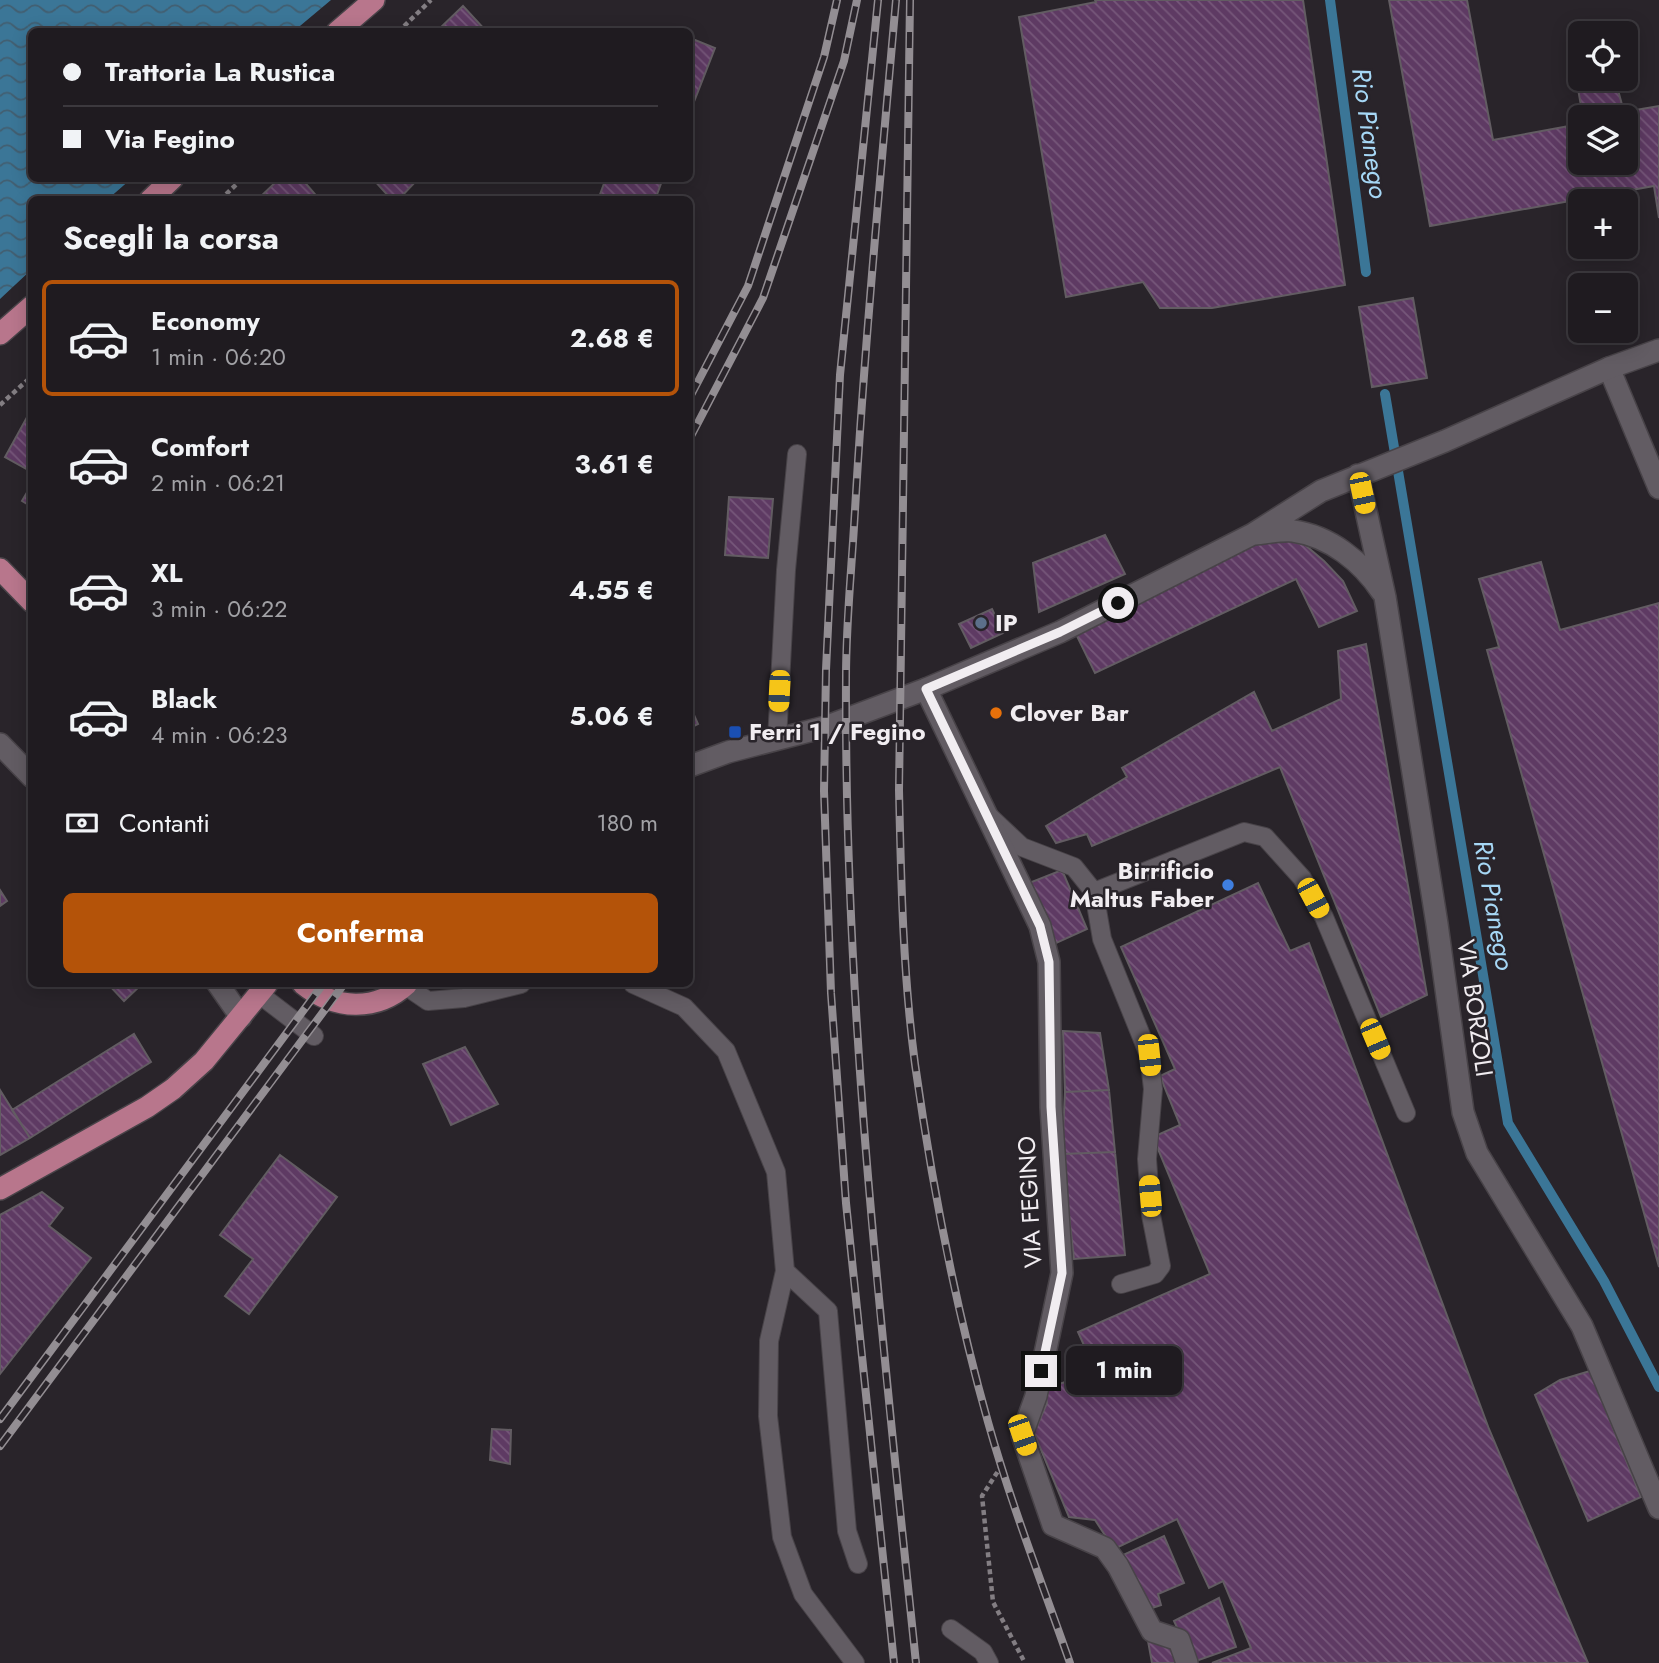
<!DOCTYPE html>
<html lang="it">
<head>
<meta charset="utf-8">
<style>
  body { margin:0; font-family:Jost,sans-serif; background:#2c282d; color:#f1f3f6; height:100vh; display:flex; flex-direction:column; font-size:26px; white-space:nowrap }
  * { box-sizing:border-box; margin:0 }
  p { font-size:23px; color:#a1a1a5 }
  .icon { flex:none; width:38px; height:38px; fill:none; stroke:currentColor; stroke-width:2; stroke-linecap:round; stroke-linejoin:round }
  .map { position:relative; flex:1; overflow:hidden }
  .panel { position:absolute; left:28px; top:196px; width:665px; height:791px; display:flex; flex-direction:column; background:#1f1b20; border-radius:10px; box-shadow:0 4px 18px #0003,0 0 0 2px #3c393e }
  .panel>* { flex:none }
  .banner { position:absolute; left:28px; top:28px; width:665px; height:154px; border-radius:10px; box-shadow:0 4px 18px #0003,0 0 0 2px #3c393e; display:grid; align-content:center; height:154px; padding:0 35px; background:#1f1b20 }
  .buttons { position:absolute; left:1568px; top:21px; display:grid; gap:14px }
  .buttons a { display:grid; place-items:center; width:70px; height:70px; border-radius:10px; background:#1f1b20; box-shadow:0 4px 18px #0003,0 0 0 2px #3c393e; font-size:35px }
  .end { position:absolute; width:32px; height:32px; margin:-16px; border:9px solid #f1edf1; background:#111; box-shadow:0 0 0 4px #111 }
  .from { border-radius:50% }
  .bubble { position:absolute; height:49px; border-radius:10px; background:#1f1b20; box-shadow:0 4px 18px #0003,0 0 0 2px #3c393e; font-size:23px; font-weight:700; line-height:49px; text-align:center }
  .car { position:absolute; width:21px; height:42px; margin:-21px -10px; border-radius:9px; box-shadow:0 0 5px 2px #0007; background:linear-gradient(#f5c518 24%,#345 0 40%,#f5c518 0 76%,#345 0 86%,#f5c518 0) }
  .banner b { display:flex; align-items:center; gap:24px; height:66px; font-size:26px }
  .banner b+b { border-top:2px solid #3c393e }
  .banner i { width:18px; height:18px; background:#f1f3f6 }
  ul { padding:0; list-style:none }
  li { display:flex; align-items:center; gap:21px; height:116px; margin:0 14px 10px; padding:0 21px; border:4px solid transparent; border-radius:10px }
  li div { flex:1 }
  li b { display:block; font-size:26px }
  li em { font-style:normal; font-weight:700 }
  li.active { border-color:#b45309 }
  li>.icon { width:63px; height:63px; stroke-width:1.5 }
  h2 { padding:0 35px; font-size:32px; line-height:84px }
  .pay { display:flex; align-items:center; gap:18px; height:77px; padding:0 35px; font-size:26px }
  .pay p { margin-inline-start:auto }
  .cta { display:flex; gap:14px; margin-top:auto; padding:14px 35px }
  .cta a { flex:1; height:80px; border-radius:10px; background:#b45309; color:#fff; font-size:28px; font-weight:700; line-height:80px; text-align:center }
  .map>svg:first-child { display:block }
</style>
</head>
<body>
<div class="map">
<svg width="1659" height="1663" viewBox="0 0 1659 1663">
  <defs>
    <pattern id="water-waves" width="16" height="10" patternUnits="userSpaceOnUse" patternTransform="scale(1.75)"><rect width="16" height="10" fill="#3b7697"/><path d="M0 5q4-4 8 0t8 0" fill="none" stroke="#425e70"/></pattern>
    <pattern id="building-back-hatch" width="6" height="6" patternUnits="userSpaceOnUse" patternTransform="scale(1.75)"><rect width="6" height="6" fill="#5e3a63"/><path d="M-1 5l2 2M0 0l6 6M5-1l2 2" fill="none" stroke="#76577a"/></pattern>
  </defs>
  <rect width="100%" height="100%" fill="#29242a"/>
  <!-- water -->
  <path fill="url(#water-waves)" d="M0,0H331L294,31L32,32V178L131,179L108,199L32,200L31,270L0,299Z"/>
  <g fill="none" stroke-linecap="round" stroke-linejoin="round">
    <!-- stream -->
    <path stroke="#3b7697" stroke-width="10" d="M1330,0L1366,272
      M1385,394L1508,1123L1604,1281L1659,1387"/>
  </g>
  <!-- building -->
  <path fill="url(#building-back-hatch)" stroke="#625c62" stroke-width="2" d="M1095,0H1303L1345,285L1212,308H1160L1143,282L1066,297L1019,17L1096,2Z
    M1389,0H1467L1493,140L1580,124V163H1626V117H1583L1575,72L1580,71V79H1615L1624,112L1659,106V218L1654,186L1430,226Z
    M463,6L487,32H436Z
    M690,38L715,48L690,112Z
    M280,178H301L320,200H257Z
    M372,178H419L398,200H392Z
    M606,178H663L655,200H598Z
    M1413,298L1427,378L1372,387L1359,307Z
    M31,410H32V472L5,457Z
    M32,484V507L22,501Z
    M729,497L773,499L768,558L725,555Z
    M1105,535L1125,574L1039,612L1033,563Z
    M1285,540L1305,545L1324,561L1343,581L1357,611L1319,627L1296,579L1095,673L1074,630L1244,547L1263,542Z
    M1541,562L1560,630L1659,603V1267L1487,650L1499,647L1479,579Z
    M992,609L1003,633L971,648L959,624Z
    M1366,644L1427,995L1381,1017L1280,767L1092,846L1087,834L1056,843L1046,826L1127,777L1122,768L1254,692L1272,731L1341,699L1338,651Z
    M690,706L698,724L690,728Z
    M1062,870L1087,929L1054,944L1029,883Z
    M1258,883L1290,951L1309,943L1489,1429L1588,1663H1212L1251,1648L1223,1581L1209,1588L1177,1519L1114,1549L1095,1520L1069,1517L1034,1433L1047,1403L1044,1389L1096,1372L1078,1332L1210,1274L1153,1137L1180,1125L1160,1076L1175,1069L1121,947Z
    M0,890L7,901L0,906Z
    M108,984H142L124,1001Z
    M1063,1031L1100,1033L1109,1090L1065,1092Z
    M134,1034L151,1062L30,1138L12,1110Z
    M465,1047L498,1104L451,1125L423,1064Z
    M0,1090L30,1138L0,1155Z
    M1109,1090L1115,1152L1062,1154L1065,1092Z
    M1115,1152L1125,1255L1074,1259L1062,1154Z
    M280,1155L337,1197L249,1314L225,1296L253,1259L220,1235Z
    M42,1192L63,1208L49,1226L91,1258L0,1374V1215Z
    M1590,1371L1641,1497L1588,1521L1535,1395L1560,1380Z
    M492,1429L511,1430L510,1464L490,1460Z
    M1164,1536L1184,1583L1158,1594L1161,1605L1146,1610L1121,1556Z
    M1219,1598L1236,1647L1193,1662L1174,1621Z
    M1148,1641L1178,1646L1181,1663H1152Z"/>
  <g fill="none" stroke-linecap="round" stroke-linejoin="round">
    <defs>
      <path id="lane" d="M777,740L786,570L797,454
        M989,816L1022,847L1074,867L1094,892L1244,832L1265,837L1302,878L1324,917L1406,1113
        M1094,892L1102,939L1149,1055L1153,1089L1147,1159L1151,1215L1161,1266L1155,1274L1121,1284
        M633,984L684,1007L726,1051L776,1172L785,1271L769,1341L768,1416L782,1537L803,1594L855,1663
        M406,986L428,1001L464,998L521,984
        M259,994L314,1036
        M785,1271L828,1311L847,1531L858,1564
        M951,1629L983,1652L989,1663"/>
      <path id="street" d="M1609,368L1659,488
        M926,689L1040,926L1049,962L1051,1107L1062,1273L1036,1396L1022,1435L1053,1525L1105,1548L1118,1566L1152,1631L1179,1640L1187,1663
        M0,744L32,777
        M218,984L241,1017"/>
      <path id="secondary" d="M1358,475L1385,597L1437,924L1463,1112L1477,1153L1582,1326L1659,1508
        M1255,534C1267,533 1281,530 1293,531C1330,536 1362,562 1382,592
        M690,766L728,752L825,727L926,689L1060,632L1253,534L1321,491L1445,441L1609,368L1659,350"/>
      <path id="primary" d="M337,32L374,0
        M150,200L173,178
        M0,334L32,306
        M0,569L32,602
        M303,984C335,1010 376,1012 407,984
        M0,1189L147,1107L173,1089L204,1061L267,984"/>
    </defs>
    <!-- lane casing -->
    <use href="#lane" stroke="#484348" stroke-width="20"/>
    <!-- street casing -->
    <use href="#street" stroke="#484348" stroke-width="24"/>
    <!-- secondary casing -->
    <use href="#secondary" stroke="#484348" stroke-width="24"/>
    <!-- primary casing -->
    <use href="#primary" stroke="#484348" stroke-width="24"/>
    <!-- path -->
    <path stroke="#837e83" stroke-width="4.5" stroke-dasharray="5 3.5" stroke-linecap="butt" d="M398,32L431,0
      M220,200L243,178
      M0,405L32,376
      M1002,1465L982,1496L993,1602L1025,1663"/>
    <!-- lane -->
    <use href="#lane" stroke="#625c63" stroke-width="18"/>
    <!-- street -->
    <use href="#street" stroke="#625c63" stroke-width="21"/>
    <!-- secondary -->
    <use href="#secondary" stroke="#625c63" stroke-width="21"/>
    <!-- primary -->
    <use href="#primary" stroke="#b8768c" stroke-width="21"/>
    <defs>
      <path id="rail" d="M878,0L840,375L826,670L824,791L831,993L846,1203L894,1663
        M896,0C881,170 865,339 855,510C852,565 846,621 846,677C844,1007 882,1335 916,1663
        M910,0L899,790C901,881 903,974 915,1064C932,1185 955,1305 988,1422C1011,1504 1042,1583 1070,1663
        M690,397L748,286L824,57L837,0
        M690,438L763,298L844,61L857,0
        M0,1419L323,984
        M0,1446L344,984"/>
    </defs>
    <!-- rail casing -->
    <use href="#rail" stroke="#938e93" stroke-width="8"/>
    <!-- rail -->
    <use href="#rail" stroke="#29242a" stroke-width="5" stroke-dasharray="16" stroke-linecap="butt"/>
  </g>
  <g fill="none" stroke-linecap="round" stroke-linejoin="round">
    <!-- route -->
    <path stroke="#f1edf1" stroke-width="9" d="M1041,1371L1062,1273L1051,1107L1049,962L1040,926L926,689L1060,632L1118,603"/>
  </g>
  <!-- markers -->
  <circle fill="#5c6f8a" stroke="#29242a" stroke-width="2.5" cx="981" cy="623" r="7"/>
  <circle fill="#e8710a" stroke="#29242a" stroke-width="2.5" cx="996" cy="713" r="7"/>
  <rect fill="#1a4fb4" stroke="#29242a" stroke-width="2.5" x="728" y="725" width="14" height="14" rx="3.5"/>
  <circle fill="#3f7fe0" stroke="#29242a" stroke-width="2.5" cx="1228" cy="885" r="7"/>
  <g text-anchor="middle" stroke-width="5" stroke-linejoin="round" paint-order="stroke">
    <!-- poi labels -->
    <g font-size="24" font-weight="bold" fill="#f1edf1" stroke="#29242a" text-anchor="start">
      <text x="995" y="631">IP</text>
      <text x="1010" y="721">Clover Bar</text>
      <text x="749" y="740">Ferri 1 / Fegino</text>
      <text x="1214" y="879" text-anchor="end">Birrificio<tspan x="1214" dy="28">Maltus Faber</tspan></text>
    </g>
    <!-- street labels -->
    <g font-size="24" fill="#f1edf1" stroke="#29242a">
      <text transform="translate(1475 1008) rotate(82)" y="8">VIA BORZOLI</text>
      <text transform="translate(1030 1202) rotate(-93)" y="8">VIA FEGINO</text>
    </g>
    <!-- water labels -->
    <g font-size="26" font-style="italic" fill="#a6d7f5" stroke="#29242a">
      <text transform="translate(1370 133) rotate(82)" y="9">Rio Pianego</text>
      <text transform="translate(1494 905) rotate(80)" y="9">Rio Pianego</text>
    </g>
  </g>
</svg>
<div class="buttons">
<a><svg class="icon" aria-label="locate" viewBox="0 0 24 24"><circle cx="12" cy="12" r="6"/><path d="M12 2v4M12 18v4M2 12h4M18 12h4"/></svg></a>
<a><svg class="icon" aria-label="layers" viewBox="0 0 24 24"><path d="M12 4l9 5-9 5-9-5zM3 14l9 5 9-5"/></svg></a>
<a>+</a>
<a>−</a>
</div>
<i class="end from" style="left:1118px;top:603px"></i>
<i class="end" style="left:1041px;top:1371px"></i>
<div class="bubble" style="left:1066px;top:1346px;width:116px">1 min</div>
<i class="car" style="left:1362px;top:493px;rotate:168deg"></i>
<i class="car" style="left:779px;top:691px;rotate:183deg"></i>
<i class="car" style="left:1313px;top:898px;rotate:152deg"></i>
<i class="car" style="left:1375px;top:1039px;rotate:157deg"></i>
<i class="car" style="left:1149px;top:1055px;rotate:174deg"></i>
<i class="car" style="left:1150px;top:1196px;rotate:355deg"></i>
<i class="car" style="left:1022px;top:1435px;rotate:161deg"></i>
<div class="banner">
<b><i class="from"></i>Trattoria La Rustica</b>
<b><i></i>Via Fegino</b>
</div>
<section class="panel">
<h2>Scegli la corsa</h2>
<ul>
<li class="active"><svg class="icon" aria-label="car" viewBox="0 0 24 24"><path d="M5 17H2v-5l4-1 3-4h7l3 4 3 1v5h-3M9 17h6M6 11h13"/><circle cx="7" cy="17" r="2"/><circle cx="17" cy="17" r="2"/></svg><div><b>Economy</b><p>1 min · 06:20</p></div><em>2.68 €</em></li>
<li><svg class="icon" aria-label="car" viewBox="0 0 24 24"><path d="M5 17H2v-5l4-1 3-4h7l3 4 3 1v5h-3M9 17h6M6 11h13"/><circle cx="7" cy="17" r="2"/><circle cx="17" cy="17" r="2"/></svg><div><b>Comfort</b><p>2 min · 06:21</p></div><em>3.61 €</em></li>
<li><svg class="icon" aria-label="car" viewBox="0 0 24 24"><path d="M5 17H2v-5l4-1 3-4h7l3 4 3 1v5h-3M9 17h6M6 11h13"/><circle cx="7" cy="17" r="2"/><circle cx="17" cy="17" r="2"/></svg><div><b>XL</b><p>3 min · 06:22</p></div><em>4.55 €</em></li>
<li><svg class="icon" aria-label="car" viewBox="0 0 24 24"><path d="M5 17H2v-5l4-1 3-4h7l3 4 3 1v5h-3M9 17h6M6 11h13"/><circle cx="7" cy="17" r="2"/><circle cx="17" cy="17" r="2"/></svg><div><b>Black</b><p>4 min · 06:23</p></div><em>5.06 €</em></li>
</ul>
<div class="pay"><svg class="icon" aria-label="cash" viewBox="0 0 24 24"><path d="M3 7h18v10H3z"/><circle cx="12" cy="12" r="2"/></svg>Contanti<p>180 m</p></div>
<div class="cta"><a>Conferma</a></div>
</section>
</div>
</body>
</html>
